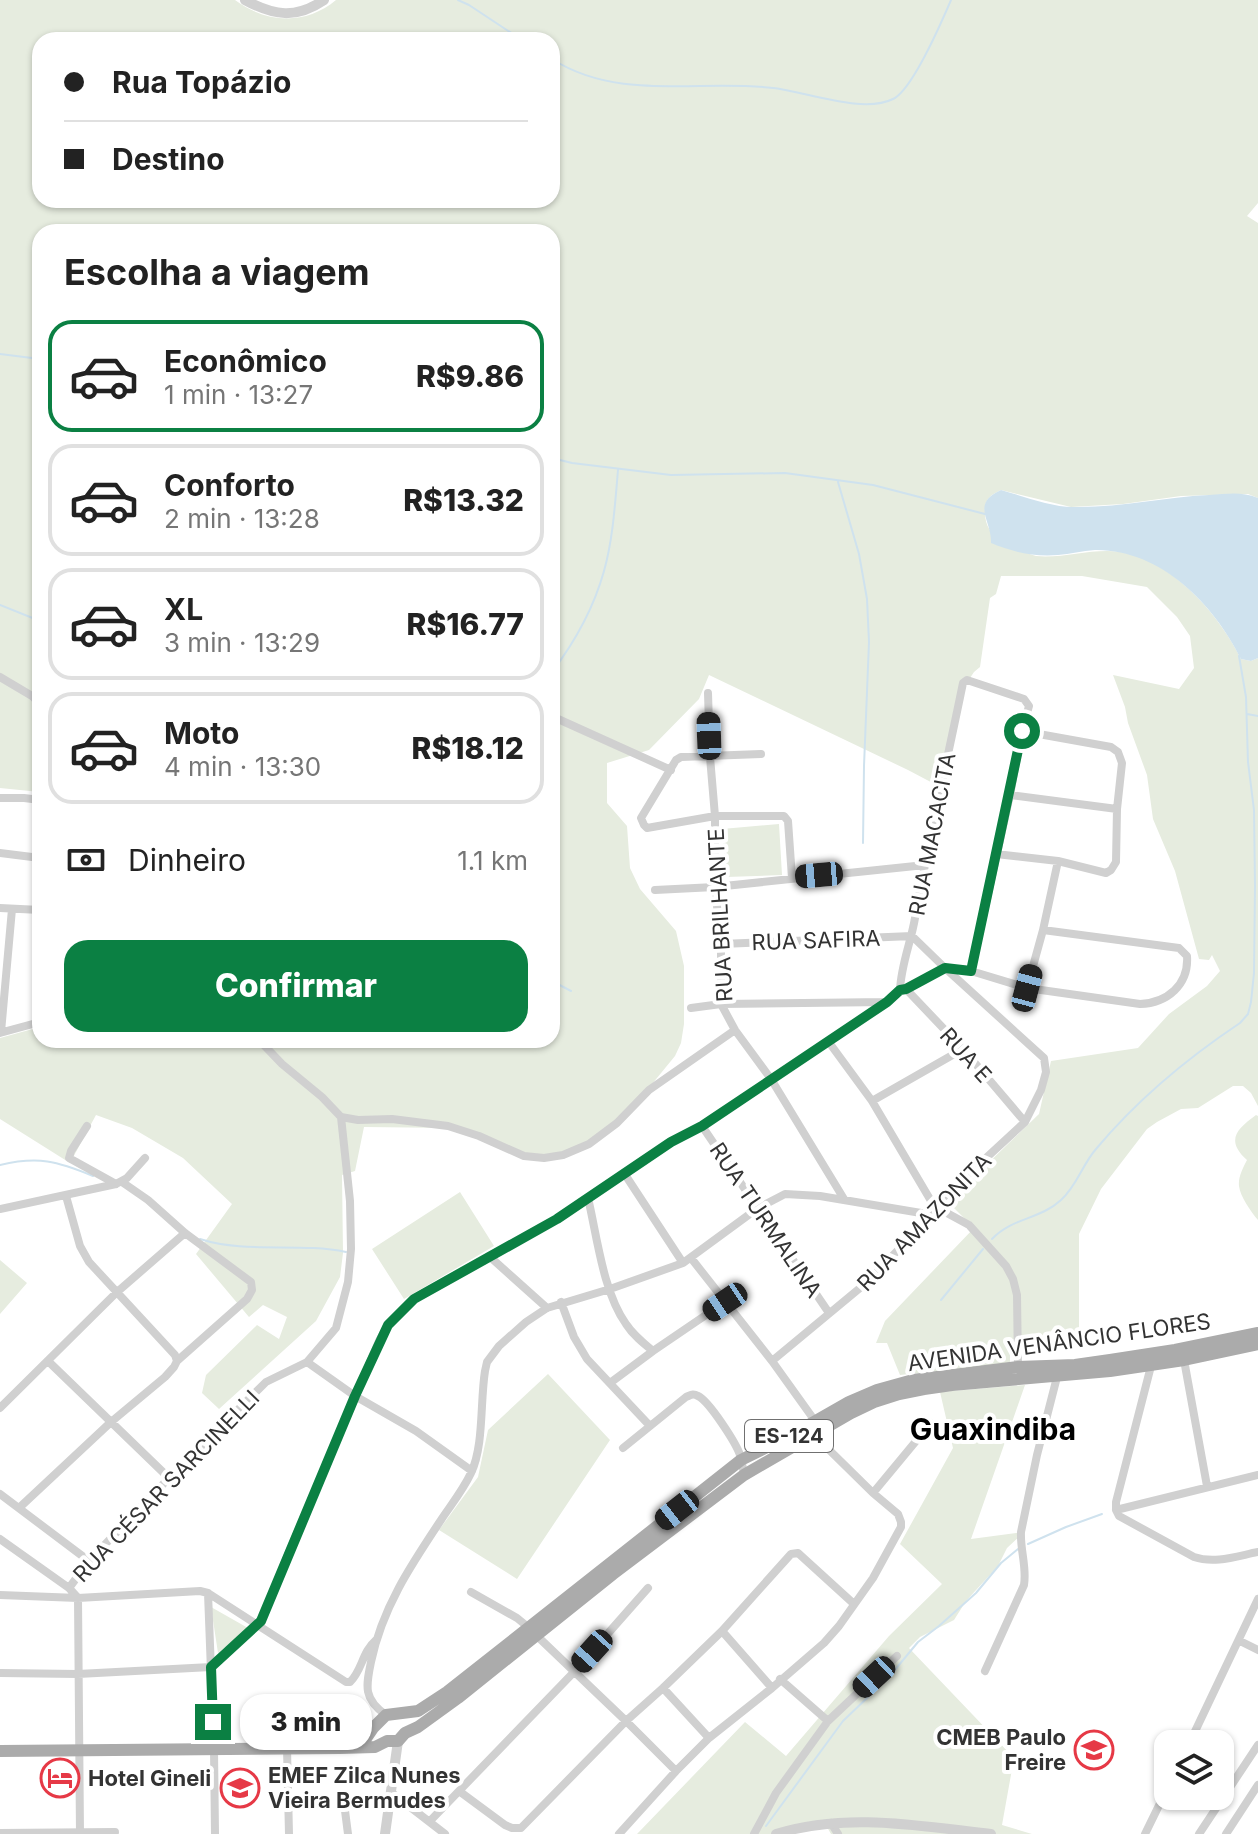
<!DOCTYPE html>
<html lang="pt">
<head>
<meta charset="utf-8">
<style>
  body { margin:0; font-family:Inter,sans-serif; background:#f2f2f2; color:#222; height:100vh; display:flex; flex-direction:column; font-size:30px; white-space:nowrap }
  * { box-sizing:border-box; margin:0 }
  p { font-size:26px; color:#767676 }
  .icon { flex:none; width:44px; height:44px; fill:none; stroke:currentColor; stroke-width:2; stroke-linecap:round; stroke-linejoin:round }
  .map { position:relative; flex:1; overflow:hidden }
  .side { position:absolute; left:32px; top:224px; width:528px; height:824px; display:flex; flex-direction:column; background:#fff; border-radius:24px; box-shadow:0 2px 6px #0004 }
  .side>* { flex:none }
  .top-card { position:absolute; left:32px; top:32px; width:528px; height:176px; border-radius:24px; box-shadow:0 2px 6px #0004; display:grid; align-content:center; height:176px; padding:0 32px; background:#fff }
  .buttons { position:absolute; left:1154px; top:1730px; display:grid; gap:16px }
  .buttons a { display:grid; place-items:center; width:80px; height:80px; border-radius:16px; background:#fff; box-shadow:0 2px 6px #0004; font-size:40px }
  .end { position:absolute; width:36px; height:36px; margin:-18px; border:10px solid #0b8043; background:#fff; box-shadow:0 0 0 4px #fff }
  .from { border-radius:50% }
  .bubble { position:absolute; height:56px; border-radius:24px; background:#fff; box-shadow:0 2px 6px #0004; font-size:26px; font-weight:800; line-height:56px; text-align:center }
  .car { position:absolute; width:24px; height:48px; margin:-24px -12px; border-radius:10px; box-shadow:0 0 6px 2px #0007; background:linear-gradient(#222 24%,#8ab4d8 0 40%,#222 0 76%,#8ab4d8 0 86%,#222 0) }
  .top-card b { display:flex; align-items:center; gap:28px; height:76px; font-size:30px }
  .top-card b+b { border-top:2px solid #e0e0e0 }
  .top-card i { width:20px; height:20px; background:#222 }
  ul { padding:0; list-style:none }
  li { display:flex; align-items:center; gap:24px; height:112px; margin:0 16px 12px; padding:0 16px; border:4px solid #e0e0e0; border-radius:24px }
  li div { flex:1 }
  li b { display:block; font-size:30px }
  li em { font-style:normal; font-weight:800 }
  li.active { border-color:#0b8043 }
  li>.icon { width:72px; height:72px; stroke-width:1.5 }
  h2 { padding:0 32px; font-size:36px; line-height:96px }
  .pay { display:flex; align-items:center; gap:20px; height:88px; padding:0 32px; font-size:30px }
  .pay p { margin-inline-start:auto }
  .button { display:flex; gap:16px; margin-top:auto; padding:16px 32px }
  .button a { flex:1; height:92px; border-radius:24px; background:#0b8043; color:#fff; font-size:32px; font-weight:800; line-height:92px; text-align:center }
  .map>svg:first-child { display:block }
</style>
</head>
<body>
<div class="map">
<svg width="1258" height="1834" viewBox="0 0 1258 1834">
  <rect width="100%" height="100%" fill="#fff"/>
  <!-- green -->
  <path fill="#e6ecdf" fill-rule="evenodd" d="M0,0H235C266,23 305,26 336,0H1258V203L1247,216L1258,223V498L1248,494L1181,496L1123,504L1071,507L1001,490C991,495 984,499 985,512C985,527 991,534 1003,540C1013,545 1025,554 1036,556C1069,559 1101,544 1134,555C1180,570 1220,617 1241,659L1251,661L1258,658V1106L1251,1093L1243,1086H1233L1198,1108L1181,1109L1157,1122L1147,1129L1101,1189L1079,1234V1337L1010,1339V1363L900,1375L887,1343H876L885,1321L974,1228L948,1202L1039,1114L1051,1061L1138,1048L1169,1014L1207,986L1220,971L1212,955L1209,960L1199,959L1175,871L1153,819L1147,775L1128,723L1125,707L1113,675L1179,689L1194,668L1190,636L1177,617L1147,587L1082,576H1001L996,594L990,598L980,667L974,672L966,684L944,789L908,770L709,675L699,699L649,750L607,763V803L627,826L630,868L640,889L676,931L684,966V1024L681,1043L675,1056L625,1117L562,1159L520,1155L454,1128L364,1127L355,1171L342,1175L343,1253L340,1277L316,1321L219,1409L202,1393L206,1375L257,1325L279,1339L287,1317L263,1305L249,1317L196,1254L232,1204L183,1158L132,1128L96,1115L70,1163L0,1119V1038L40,1027V1040H552V232H40V792L0,788ZM40,40H552V200H40Z
    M779,824L782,875L726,877L722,829Z
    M1256,1115L1258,1116V1220C1251,1212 1240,1196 1239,1186C1238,1177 1243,1168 1247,1160C1225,1140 1237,1129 1256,1115Z
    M460,1192L494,1246L404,1299L372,1249Z
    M0,1260L27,1283L0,1314Z
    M548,1374L610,1440L517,1579L439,1530L478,1477L488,1430Z
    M1025,1385L971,1539L1024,1532L1007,1548L998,1566L966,1601L954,1620L920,1637L909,1648L1014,1758L1002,1825L1032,1834H831L823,1820L786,1834H637L745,1722L786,1756L889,1636L942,1584L900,1544L953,1448L940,1392Z
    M211,1607L248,1628L218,1653Z"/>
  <!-- water -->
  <path fill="#cfe2ee" d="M1001,490C1023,496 1051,507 1073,507C1119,508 1164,497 1209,495C1227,494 1241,491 1258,498V658L1251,661L1241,659C1214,604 1160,549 1095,550C1082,551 1070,554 1058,555C1034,557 1013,552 991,543C992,520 970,504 1001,490Z"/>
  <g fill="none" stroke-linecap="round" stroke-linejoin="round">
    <!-- stream -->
    <path stroke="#cfe2ee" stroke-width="2" d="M458,0L469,5L522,40
      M552,59C619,102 700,79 773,88C807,92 863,114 893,99C912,90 942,21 951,0
      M0,354L40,359
      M552,458L572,463L671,475L785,473L873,485L985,514
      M838,482L859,554L867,599L869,642L864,766L863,843
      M0,605L40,621
      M552,672C574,643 594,607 604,571C613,539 615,504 618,470
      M1247,714L1258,716
      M552,981L571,991
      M0,1165C38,1156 57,1161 93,1176
      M200,1239C246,1254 299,1242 346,1252
      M992,1239C1011,1218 1041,1219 1061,1200C1077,1186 1082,1165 1096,1149C1137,1100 1186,1059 1240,1023L1248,1014L1251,1002L1254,973L1255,886L1254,810L1248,762L1246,697L1239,656
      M941,1300L983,1249
      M1028,1544L1066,1527L1102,1514
      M766,1826L843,1721L889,1677L918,1642L939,1626L976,1593L1001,1563L1018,1549"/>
    <!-- minor -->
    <path stroke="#d0d0d0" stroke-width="8" d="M0,677L32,696L40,704
      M708,693L710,757L715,816V887L721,944V1004L735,1030L771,1079L844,1199
      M552,718L558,719L671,770
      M761,754L681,757L676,760L641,818L644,825L647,828L715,816H784L788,821L792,878
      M1010,795L1117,809
      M0,798H24L40,800
      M0,853L40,858
      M996,854L1058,861L1106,873L1111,870L1116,862L1117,809L1122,763L1118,752L1111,747L1022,731
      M655,890L715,887L925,865
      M0,908L40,910
      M721,944L912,936L945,968L1044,1058L1046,1072L1041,1090L1025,1122L934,1206L903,1245L866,1283L772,1361
      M1027,988L1043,930L1058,861
      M906,989L963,1049L1025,1122
      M900,990C901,965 911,942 915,918C929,839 947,761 963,683L967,680L1024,699L1029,706L1022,731L1010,795L971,971
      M691,1008L721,1004L886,1002
      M1,1032L12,909
      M0,1033L40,1022
      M259,1040L282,1064L322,1097L341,1117L358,1120L392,1119L448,1126L479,1136L524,1156L544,1158L563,1155L589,1144L617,1123L649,1090L735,1030
      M828,1041L872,1101L934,1206L969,1225L1006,1266L1013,1279L1017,1295L1018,1367
      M872,1101L963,1049
      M87,1126L71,1151L69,1158L116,1184
      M702,1126L829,1313
      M624,1173L683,1263
      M122,1182L148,1200L185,1233L251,1282L252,1290L247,1299L177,1361
      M588,1198C597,1236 603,1292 626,1324C633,1335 643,1343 653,1351
      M0,1209L116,1184L127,1178L145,1158
      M489,1256L547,1308
      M691,1258L772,1361L815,1421
      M561,1302L574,1337L587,1359L650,1426
      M1184,1360L1207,1486
      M49,1362L169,1478
      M307,1362L355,1396L416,1431L472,1471
      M1151,1366L1116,1502V1510L1119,1516L1194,1557C1215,1564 1237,1556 1258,1552
      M610,1383L653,1351L725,1302
      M0,1408L116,1293L185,1233
      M623,1448L686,1397C691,1395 693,1393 698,1396C709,1401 736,1443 740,1455C742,1462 743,1468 744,1475
      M873,1493L931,1423
      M0,1494L89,1561
      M19,1508L111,1422L165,1377L174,1367L177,1361L175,1355L89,1262L80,1246L66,1196
      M1116,1510L1258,1475
      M0,1539L69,1588L78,1598L80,1834
      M69,1588L89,1561L169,1478L266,1382L307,1362L336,1328L348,1282L351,1249L350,1201L341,1117
      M471,1592L517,1618L528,1627
      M208,1593L214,1749L215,1834
      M0,1595L78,1598L200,1591L208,1593L346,1682H350C362,1671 362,1652 376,1640
      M722,1631L772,1688
      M536,1635L626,1721L676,1771
      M1240,1641L1258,1650
      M211,1667L261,1621L289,1552L379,1341L388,1325L414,1299L557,1219L671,1142L702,1126L887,1002L900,990L906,989L945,968L971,971L1027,988L1140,1004C1167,1003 1189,985 1187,956L1179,948L1043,930
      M985,1671L1024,1585C1027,1567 1020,1550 1021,1532L1037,1455L1057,1377
      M0,1673L78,1674L211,1667
      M780,1679L828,1721
      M663,1688L709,1738
      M386,1715C363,1699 366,1686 371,1662C382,1608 411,1565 441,1520C451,1505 463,1490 471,1473C484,1446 480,1402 485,1371L487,1362L499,1346L526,1322L547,1308L610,1289L683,1263L758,1208L785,1194L820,1196L927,1214
      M1189,1744L1258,1599
      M287,1748L289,1834
      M459,1791L505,1825L512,1828H521L626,1721L663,1688L722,1631L791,1554L798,1553L854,1604
      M392,1793L445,1834
      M344,1803L348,1834
      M430,1821L574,1672L648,1588
      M831,1823L838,1834
      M0,1833L115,1832
      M619,1834L676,1771L709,1738L772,1688L824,1643L839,1626L873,1578L901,1527V1522L898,1514L873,1493L814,1435
      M754,1834L776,1793L828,1721L897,1656
      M1145,1834L1168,1787
      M1199,1834L1258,1745
      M1226,1834L1258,1785"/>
    <!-- tertiary -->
    <path stroke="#d0d0d0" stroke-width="10" d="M245,0C274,16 296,19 324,0
      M385,1834L398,1741
      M776,1834C847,1812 919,1826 991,1834"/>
    <!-- primary -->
    <path stroke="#ababab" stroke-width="12" d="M360,1747L373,1728L386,1715L418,1711L447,1692L741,1460L793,1434L849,1402L877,1390L913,1380L1018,1367L1075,1365L1110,1360L1175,1350L1258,1333
      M0,1751L340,1748L375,1747L387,1741H398L405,1733L418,1727L458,1698L613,1574L744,1475L851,1413L874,1402L899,1394L924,1389L952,1385L1110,1371L1184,1360L1258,1344"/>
  </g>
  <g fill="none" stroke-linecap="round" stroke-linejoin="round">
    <!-- route -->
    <path stroke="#0b8043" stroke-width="10" d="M213,1722L211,1667L261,1621L355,1396L388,1325L414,1299L557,1219L671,1142L702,1126L887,1002L900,990L906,989L945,968L971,971L1022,731"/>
  </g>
  <!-- icons -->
  <defs>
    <symbol id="school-ring" viewBox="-11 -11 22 22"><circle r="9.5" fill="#fff" stroke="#e63946" stroke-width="1.5"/><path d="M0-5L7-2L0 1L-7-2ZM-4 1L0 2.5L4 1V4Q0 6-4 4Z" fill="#e63946"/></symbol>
    <symbol id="hotel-ring" viewBox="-11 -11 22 22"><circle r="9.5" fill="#fff" stroke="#e63946" stroke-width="1.5"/><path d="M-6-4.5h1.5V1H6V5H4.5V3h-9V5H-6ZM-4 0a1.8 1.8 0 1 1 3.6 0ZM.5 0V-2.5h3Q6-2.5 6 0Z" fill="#e63946"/></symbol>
  </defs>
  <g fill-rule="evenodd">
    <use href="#school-ring" x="1072" y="1728" width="44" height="44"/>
    <use href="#hotel-ring" x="38" y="1756" width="44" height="44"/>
    <use href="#school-ring" x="218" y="1766" width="44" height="44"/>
  </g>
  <g text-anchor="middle" stroke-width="8" stroke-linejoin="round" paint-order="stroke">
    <!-- shield labels -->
    <rect fill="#fff" stroke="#707070" stroke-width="2" x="745" y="1420" width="88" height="32" rx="6"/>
    <g font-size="20" font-weight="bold" fill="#333">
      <text x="789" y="1443">ES-124</text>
    </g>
    <!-- street labels -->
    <g font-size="22" fill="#333" stroke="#fff">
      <text transform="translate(932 834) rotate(-79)" y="8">RUA MACACITA</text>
      <text transform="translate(720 915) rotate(-93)" y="8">RUA BRILHANTE</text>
      <text transform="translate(816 940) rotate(-2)" y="8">RUA SAFIRA</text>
      <text transform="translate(966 1055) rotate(48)" y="8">RUA E</text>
      <text transform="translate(766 1220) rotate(56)" y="8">RUA TURMALINA</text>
      <text transform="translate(924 1222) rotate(-46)" y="8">RUA AMAZONITA</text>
      <text transform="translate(1059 1342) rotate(-8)" y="8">AVENIDA VENÂNCIO FLORES</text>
      <text transform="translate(166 1486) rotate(-46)" y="8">RUA CÉSAR SARCINELLI</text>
    </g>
    <!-- poi labels -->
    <g font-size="22" font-weight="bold" fill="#333" stroke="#fff" text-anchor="start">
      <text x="1066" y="1745" text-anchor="end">CMEB Paulo<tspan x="1066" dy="25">Freire</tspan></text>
      <text x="268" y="1783">EMEF Zilca Nunes<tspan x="268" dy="25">Vieira Bermudes</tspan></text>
      <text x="88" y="1786">Hotel Gineli</text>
    </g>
    <!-- district labels -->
    <g font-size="30" font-weight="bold" fill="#000" stroke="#fff">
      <text x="993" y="1440">Guaxindiba</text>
    </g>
  </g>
</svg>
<div class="buttons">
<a><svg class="icon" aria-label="layers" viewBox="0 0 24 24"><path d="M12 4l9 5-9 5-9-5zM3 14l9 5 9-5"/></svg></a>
</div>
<i class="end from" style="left:1022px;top:731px"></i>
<i class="end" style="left:213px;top:1722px"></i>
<div class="bubble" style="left:240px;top:1694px;width:132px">3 min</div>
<i class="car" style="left:709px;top:736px;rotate:358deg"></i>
<i class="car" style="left:819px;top:875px;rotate:265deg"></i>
<i class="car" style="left:1027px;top:988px;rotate:15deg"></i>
<i class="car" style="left:725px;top:1302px;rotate:236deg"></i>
<i class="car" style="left:677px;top:1510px;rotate:232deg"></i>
<i class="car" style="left:592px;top:1651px;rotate:222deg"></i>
<i class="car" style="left:874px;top:1677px;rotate:227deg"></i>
<div class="top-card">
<b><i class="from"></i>Rua Topázio</b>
<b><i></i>Destino</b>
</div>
<section class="side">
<h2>Escolha a viagem</h2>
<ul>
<li class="active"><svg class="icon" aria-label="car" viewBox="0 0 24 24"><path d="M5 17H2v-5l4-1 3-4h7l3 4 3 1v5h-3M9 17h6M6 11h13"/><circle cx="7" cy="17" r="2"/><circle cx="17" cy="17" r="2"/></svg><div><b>Econômico</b><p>1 min · 13:27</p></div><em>R$9.86</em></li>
<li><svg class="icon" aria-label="car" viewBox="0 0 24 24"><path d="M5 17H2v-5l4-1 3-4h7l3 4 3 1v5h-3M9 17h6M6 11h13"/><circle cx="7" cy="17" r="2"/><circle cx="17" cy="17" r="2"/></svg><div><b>Conforto</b><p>2 min · 13:28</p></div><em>R$13.32</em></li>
<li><svg class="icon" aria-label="car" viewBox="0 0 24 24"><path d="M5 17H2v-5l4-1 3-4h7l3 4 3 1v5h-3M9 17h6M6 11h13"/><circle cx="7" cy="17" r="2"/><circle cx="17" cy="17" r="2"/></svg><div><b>XL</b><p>3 min · 13:29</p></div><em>R$16.77</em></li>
<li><svg class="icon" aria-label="car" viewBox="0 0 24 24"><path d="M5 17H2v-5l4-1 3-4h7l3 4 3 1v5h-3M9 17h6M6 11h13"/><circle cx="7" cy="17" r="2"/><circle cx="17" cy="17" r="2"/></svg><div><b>Moto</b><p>4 min · 13:30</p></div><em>R$18.12</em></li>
</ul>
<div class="pay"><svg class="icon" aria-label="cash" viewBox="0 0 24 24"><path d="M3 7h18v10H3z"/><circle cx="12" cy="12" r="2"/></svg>Dinheiro<p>1.1 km</p></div>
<div class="button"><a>Confirmar</a></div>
</section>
</div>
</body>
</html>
